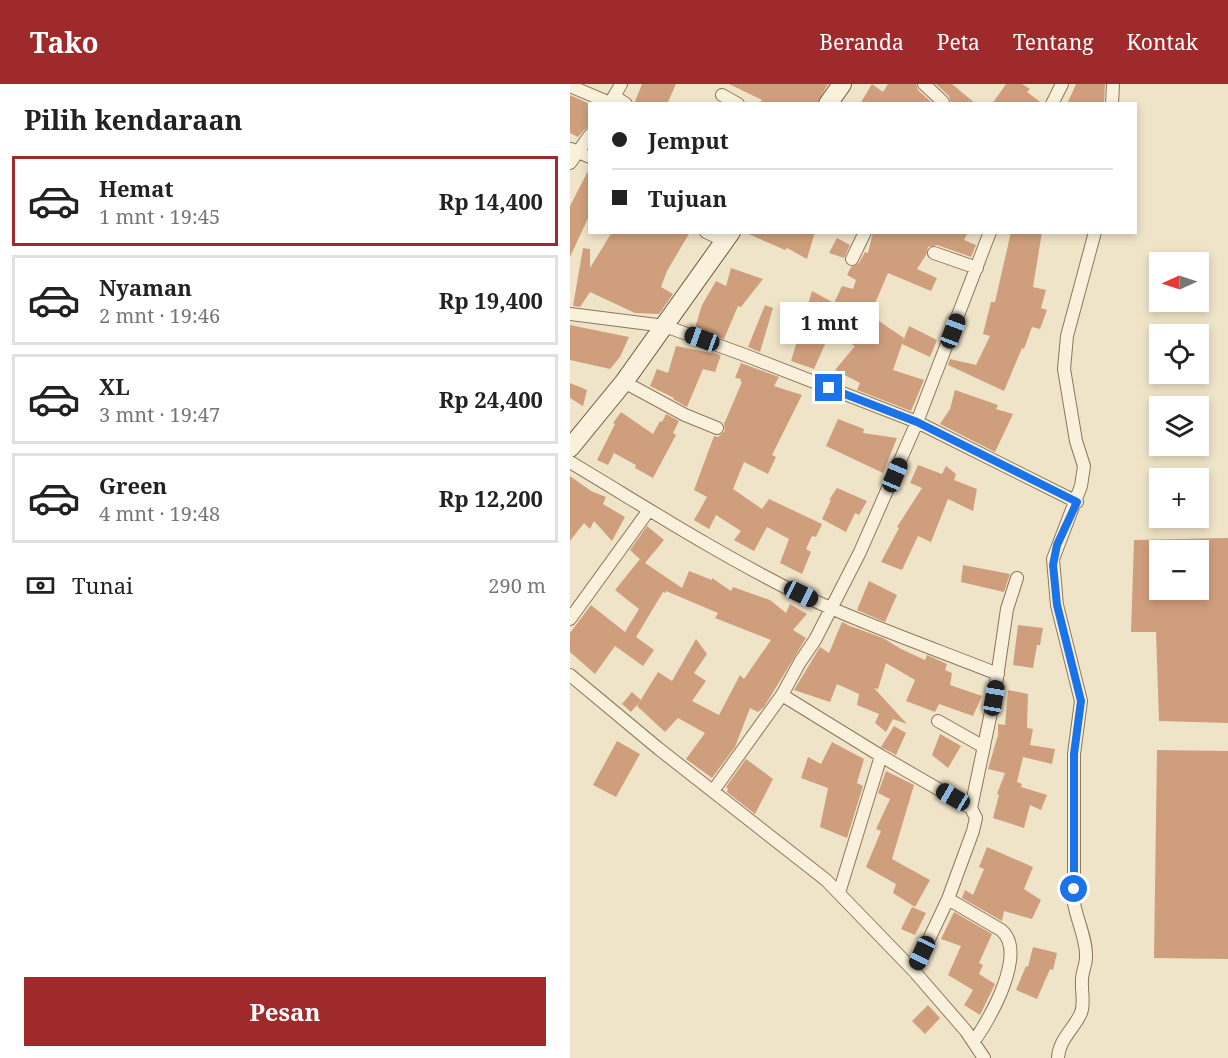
<!DOCTYPE html>
<html lang="id">
<head>
<meta charset="utf-8">
<style>
  body { margin:0; font-family:"Noto Serif",serif; background:#f6f6f6; color:#222; height:100vh; display:flex; flex-direction:column; font-size:22px; white-space:nowrap }
  * { box-sizing:border-box; margin:0 }
  p { font-size:20px; color:#767676 }
  .icon { flex:none; width:33px; height:33px; fill:none; stroke:currentColor; stroke-width:2; stroke-linecap:round; stroke-linejoin:round }
  .map { position:relative; flex:1; overflow:hidden }
  .panel { display:flex; flex-direction:column; background:#fff; width:570px }
  .panel>* { flex:none }
  .banner { position:absolute; left:18px; top:18px; width:549px; height:132px; border-radius:0px; box-shadow:0 3px 9px #0003; display:grid; align-content:center; height:132px; padding:0 24px; background:#fff }
  .needle { width:39px; rotate:267deg }
  .tools { position:absolute; left:579px; top:168px; display:grid; gap:12px }
  .tools a { display:grid; place-items:center; width:60px; height:60px; border-radius:0px; background:#fff; box-shadow:0 3px 9px #0003; font-size:30px }
  .end { position:absolute; width:27px; height:27px; margin:-14px; border:8px solid #1a73e8; background:#fff; box-shadow:0 0 0 3px #fff }
  .from { border-radius:50% }
  .bubble { position:absolute; height:42px; border-radius:0px; background:#fff; box-shadow:0 3px 9px #0003; font-size:20px; font-weight:700; line-height:42px; text-align:center }
  .car { position:absolute; width:18px; height:36px; margin:-18px -9px; border-radius:8px; box-shadow:0 0 4px 2px #0007; background:linear-gradient(#222 24%,#8ab4d8 0 40%,#222 0 76%,#8ab4d8 0 86%,#222 0) }
  .banner b { display:flex; align-items:center; gap:21px; height:57px; font-size:22px }
  .banner b+b { border-top:2px solid #e0e0e0 }
  .banner i { width:15px; height:15px; background:#222 }
  ul { padding:0; list-style:none }
  li { display:flex; align-items:center; gap:18px; height:90px; margin:0 12px 9px; padding:0 12px; border:3px solid #e0e0e0; border-radius:0px }
  li div { flex:1 }
  li b { display:block; font-size:22px }
  li em { font-style:normal; font-weight:700 }
  li.active { border-color:#9e2a2b }
  li>.icon { width:54px; height:54px; stroke-width:1.5 }
  h2 { padding:0 24px; font-size:27px; line-height:72px }
  .pay { display:flex; align-items:center; gap:15px; height:66px; padding:0 24px; font-size:22px }
  .pay p { margin-inline-start:auto }
  .primary-button { display:flex; gap:12px; margin-top:auto; padding:12px 24px }
  .primary-button a { flex:1; height:69px; border-radius:0px; background:#9e2a2b; color:#fff; font-size:24px; font-weight:700; line-height:69px; text-align:center }
  header { display:flex; align-items:center; gap:36px; box-sizing:border-box; height:84px; padding:0 30px; background:#9e2a2b; color:#fff }
  header strong { font-size:28px }
  nav { display:flex; gap:33px; margin-inline-start:auto; font-size:21px }
  main { display:flex; flex:1; min-height:0 }
  .map>svg:first-child { display:block }
</style>
</head>
<body>
<header>
<strong>Tako</strong>
<nav><a>Beranda</a><a>Peta</a><a>Tentang</a><a>Kontak</a></nav>
</header>
<main>
<section class="panel">
<h2>Pilih kendaraan</h2>
<ul>
<li class="active"><svg class="icon" aria-label="car" viewBox="0 0 24 24"><path d="M5 17H2v-5l4-1 3-4h7l3 4 3 1v5h-3M9 17h6M6 11h13"/><circle cx="7" cy="17" r="2"/><circle cx="17" cy="17" r="2"/></svg><div><b>Hemat</b><p>1 mnt · 19:45</p></div><em>Rp 14,400</em></li>
<li><svg class="icon" aria-label="car" viewBox="0 0 24 24"><path d="M5 17H2v-5l4-1 3-4h7l3 4 3 1v5h-3M9 17h6M6 11h13"/><circle cx="7" cy="17" r="2"/><circle cx="17" cy="17" r="2"/></svg><div><b>Nyaman</b><p>2 mnt · 19:46</p></div><em>Rp 19,400</em></li>
<li><svg class="icon" aria-label="car" viewBox="0 0 24 24"><path d="M5 17H2v-5l4-1 3-4h7l3 4 3 1v5h-3M9 17h6M6 11h13"/><circle cx="7" cy="17" r="2"/><circle cx="17" cy="17" r="2"/></svg><div><b>XL</b><p>3 mnt · 19:47</p></div><em>Rp 24,400</em></li>
<li><svg class="icon" aria-label="car" viewBox="0 0 24 24"><path d="M5 17H2v-5l4-1 3-4h7l3 4 3 1v5h-3M9 17h6M6 11h13"/><circle cx="7" cy="17" r="2"/><circle cx="17" cy="17" r="2"/></svg><div><b>Green</b><p>4 mnt · 19:48</p></div><em>Rp 12,200</em></li>
</ul>
<div class="pay"><svg class="icon" aria-label="cash" viewBox="0 0 24 24"><path d="M3 7h18v10H3z"/><circle cx="12" cy="12" r="2"/></svg>Tunai<p>290 m</p></div>
<div class="primary-button"><a>Pesan</a></div>
</section>
<div class="map">
<svg width="658" height="974" viewBox="0 0 658 974">
  <rect width="100%" height="100%" fill="#f0e4c8"/>
  <!-- building -->
  <path fill="#cf9f7d" fill-rule="evenodd" d="M72,0H106L97,20H64Z
    M159,0H258L247,20H189L192,16Z
    M302,0L313,8L318,0H346L348,6L363,20H290Z
    M366,0H382L406,20H381L379,12Z
    M436,0H452L460,5L457,8L473,20H422Z
    M506,0H535L534,20H497Z
    M0,11L20,20V42L14,46L8,53L0,49Z
    M20,83V130L0,173V122Z
    M42,148H120L97,187L91,203L103,210L89,230L65,229L20,208L10,223L3,222L13,164L20,165V184Z
    M174,148H245L237,175L217,164L215,166Z
    M303,148H398L394,156L406,161L401,173L367,161L358,163L356,171L347,185L367,194L361,207L318,189L300,231L334,254L323,286L354,296L341,327L287,306L290,299L265,286L285,262L260,249L244,285L221,277L242,207L264,219L272,202L283,205L286,196L277,191L281,183L289,179L295,168L298,169Z
    M441,148H472L463,203L476,206L471,224L477,226L470,245L462,243L454,265L452,264L434,307L378,281L380,275L406,281L420,252L413,250L421,218H425Z
    M267,154L280,161L274,174L259,169Z
    M161,184L193,195L171,223L168,222L154,255L125,244L132,221L146,197L156,202Z
    M195,221L203,224L190,268L178,263Z
    M0,241L49,251L59,253L50,273L40,285L0,276Z
    M339,242L367,256L360,273L332,260Z
    M106,262L146,270L140,267L151,271L145,288L133,285L117,323L103,315L104,314L80,302L87,285L98,289Z
    M171,279L209,293L204,302L232,311L202,371L206,373L198,390L174,378L163,405L192,425L199,415L252,440L246,453L242,452L236,465L241,468L232,490L210,479L219,455L197,443L184,467L164,456L171,447L146,431L139,445L124,436L137,413L124,406L144,352L148,353L155,347L154,340L172,298L170,297L171,295L165,294Z
    M0,299L17,306L13,322L0,314Z
    M385,306L428,321L426,325L443,330L425,368L370,340L380,325Z
    M51,328L83,350L90,337L92,338L96,330L109,337L103,349L106,351L83,394L65,384L66,381L44,369L38,381L27,376L45,340L43,339Z
    M268,335L294,345L293,349L327,354L313,389L256,362Z
    M348,381L372,390L376,382L386,390L384,396L407,405L403,427L378,415L361,458L348,452L332,486L311,478L329,444L327,443L352,404L340,399Z
    M0,392L21,407L36,413L33,420L55,433L42,457L24,437L20,445L14,439L0,457Z
    M267,404L297,417L289,431L285,429L276,448L252,435L261,416H259Z
    M77,442L94,456L75,479L112,504L119,487L142,496V494L161,507L163,503L200,516L216,529L220,520L237,530L223,546L236,554L194,623L188,628L180,624L165,663L142,694L116,675L135,649L108,634L95,648L67,622L88,588L102,597L126,555L137,570L124,589L136,597L122,617L149,631L170,591L174,595L201,556L145,534L148,529L96,507L95,509L93,508L66,553L84,566L73,582L45,562L25,590L0,568V549L21,521L55,548L69,525L45,506L70,475L73,478L60,466Z
    M658,454V639L589,637L586,548H561L564,456ZM590,466H628V506H590Z
    M393,481L440,490L434,508L391,498Z
    M299,497L327,511L315,538L287,526Z
    M272,538L280,542L313,554L331,565L355,576L357,571L377,580L375,586L382,589L380,601L412,612L403,632L369,620L365,628L336,617L345,596L316,579L308,605L304,604L337,640L323,635L316,648L305,639L309,630L287,621L289,610L267,600L260,618L224,606L250,563L259,569Z
    M448,541L473,544L470,561H467L463,584L443,581Z
    M438,606L458,610L457,644L463,645L460,661L485,665L482,680L453,673L447,698L452,700L451,703L477,711L471,726L460,721L454,744L423,734L429,711L427,710L435,689L418,685L428,651V640L435,641Z
    M62,608L71,616L61,628L52,620Z
    M324,642L336,649L326,671L311,663Z
    M370,650L391,662L378,684L362,671Z
    M47,657L70,670L46,713L23,701Z
    M262,658L294,675L287,699L293,702L277,754L250,743L258,704L231,694L238,673L251,680Z
    M587,666L658,667V875L584,874Z
    M176,675L203,695L185,730L157,708L158,705L156,703Z
    M316,687L344,701L322,775L360,796L345,823L323,809L326,800L296,783L311,747L306,745L320,715L308,709Z
    M417,763L463,783L454,805L471,816L462,835L434,827L432,837L392,814L395,806L403,811L414,785L409,783Z
    M342,823L356,829L345,851L331,845Z
    M384,828L422,850L409,879L413,881L409,890L425,900L410,931L394,921L403,906L378,891L391,862L371,855Z
    M463,863L487,869L483,886L480,885L467,915L446,906L456,882L458,883Z
    M358,921L370,934L355,950L342,937Z"/>
  <g fill="none" stroke-linecap="round" stroke-linejoin="round">
    <defs>
      <path id="street" d="M354,0L373,18
        M0,2L40,19
        M152,11L168,20
        M44,12L56,20
        M40,20L51,0
        M482,20L492,0
        M542,20L543,0
        M1,65L20,73
        M0,79L20,51
        M136,148L155,157
        M364,169L407,184
        M282,175L295,148
        M0,230L95,242L172,270L347,338L507,418
        M54,298L115,331L147,344
        M0,378C72,421 142,466 217,504C285,537 357,562 428,590
        M0,535L79,426
        M0,591L89,665L256,796L344,887L396,947L414,974
        M212,611L311,672L401,724L406,734L403,747L378,815L344,887
        M368,637L414,663
        M143,707L212,611L230,578L245,556L290,468L347,338L420,148
        M401,724L424,614L437,525L447,494
        M269,809L311,672
        M378,815L431,846C458,868 420,935 404,957
        M488,974C489,955 504,945 511,929C515,918 511,907 512,896C512,888 516,881 516,873C517,856 507,837 504,819V670L511,617L487,521L483,475L511,402L514,382L506,357L494,285L497,252L525,148"/>
      <path id="secondary" d="M258,20L272,0
        M0,364L54,298L161,148"/>
    </defs>
    <!-- street casing -->
    <use href="#street" stroke="#8d765c" stroke-width="14"/>
    <!-- secondary casing -->
    <use href="#secondary" stroke="#6f573f" stroke-width="20"/>
    <!-- street -->
    <use href="#street" stroke="#faf1dc" stroke-width="12"/>
    <!-- secondary -->
    <use href="#secondary" stroke="#faf1dc" stroke-width="18"/>
  </g>
  <g fill="none" stroke-linecap="round" stroke-linejoin="round">
    <!-- route -->
    <path stroke="#1a73e8" stroke-width="8" d="M259,304L347,338L507,418L487,461L483,481L487,521L511,617L504,670V805"/>
  </g>
</svg>
<div class="tools">
<a><svg class="needle" viewBox="-14 -14 28 28"><path d="M0-13l5 13h-10z" fill="#e53935"/><path d="M0 13l5-13h-10z" fill="#767676"/></svg></a>
<a><svg class="icon" aria-label="locate" viewBox="0 0 24 24"><circle cx="12" cy="12" r="6"/><path d="M12 2v4M12 18v4M2 12h4M18 12h4"/></svg></a>
<a><svg class="icon" aria-label="layers" viewBox="0 0 24 24"><path d="M12 4l9 5-9 5-9-5zM3 14l9 5 9-5"/></svg></a>
<a>+</a>
<a>−</a>
</div>
<i class="end from" style="left:504px;top:805px"></i>
<i class="end" style="left:259px;top:304px"></i>
<div class="bubble" style="left:210px;top:218px;width:99px">1 mnt</div>
<i class="car" style="left:383px;top:247px;rotate:21deg"></i>
<i class="car" style="left:132px;top:255px;rotate:290deg"></i>
<i class="car" style="left:325px;top:391px;rotate:23deg"></i>
<i class="car" style="left:231px;top:510px;rotate:116deg"></i>
<i class="car" style="left:424px;top:614px;rotate:10deg"></i>
<i class="car" style="left:383px;top:713px;rotate:300deg"></i>
<i class="car" style="left:352px;top:869px;rotate:205deg"></i>
<div class="banner">
<b><i class="from"></i>Jemput</b>
<b><i></i>Tujuan</b>
</div>
</div>
</main>
</body>
</html>
